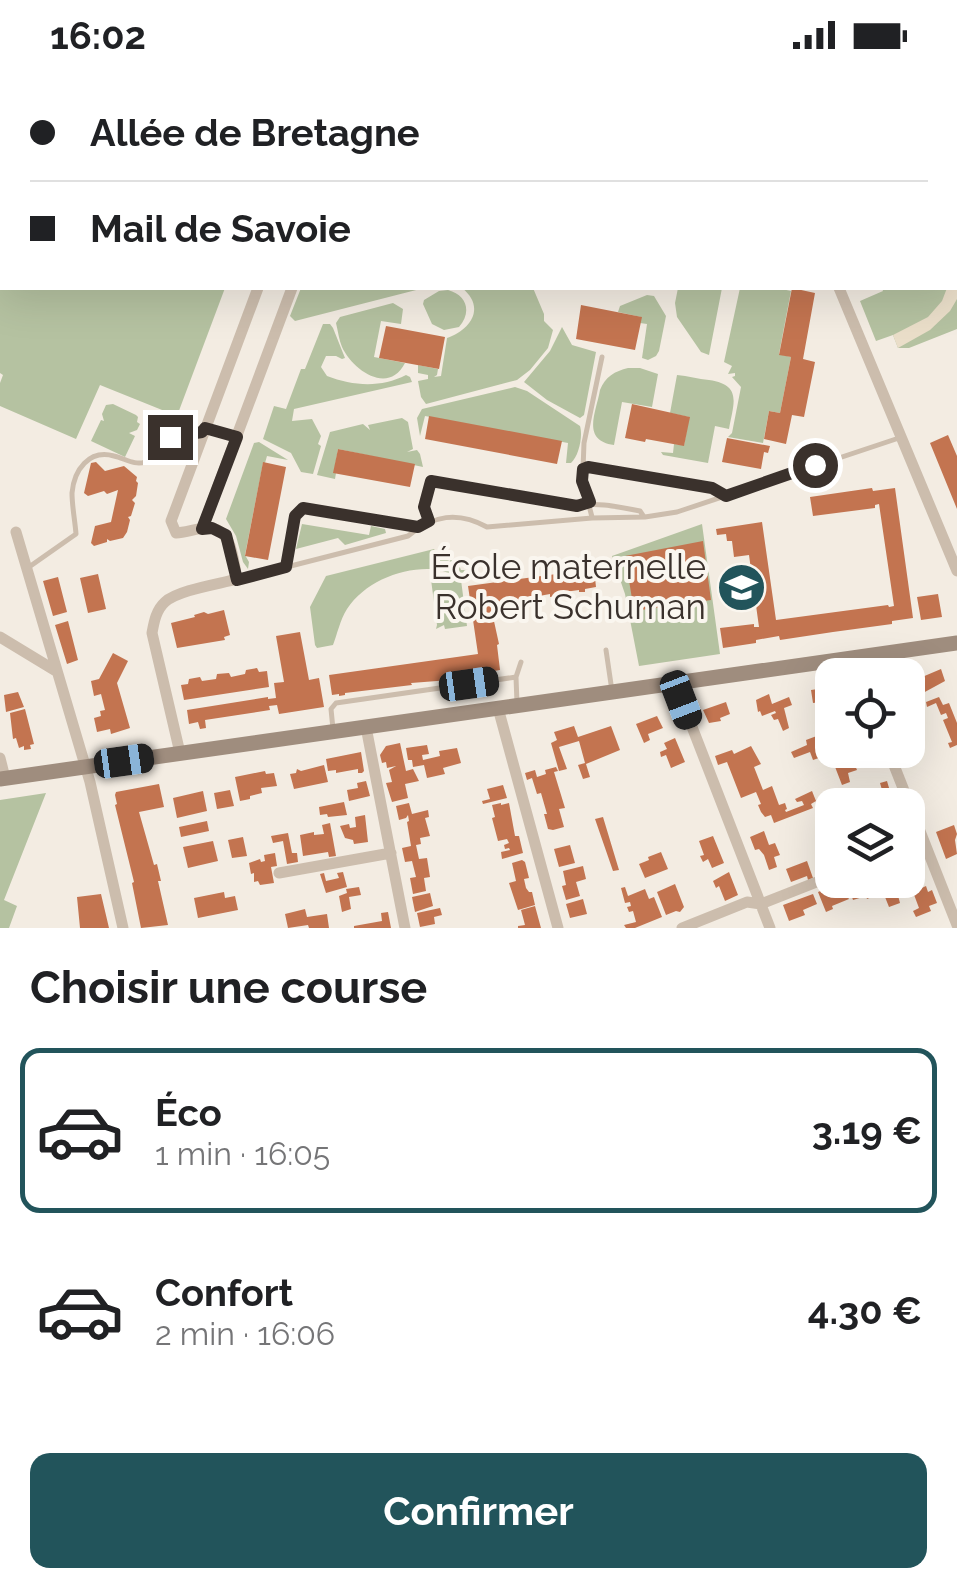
<!DOCTYPE html>
<html lang="fr">
<head>
<meta charset="utf-8">
<style>
  body { margin:0; font-family:Raleway,sans-serif; background:#f2f2f2; color:#202124; height:100vh; display:flex; flex-direction:column; font-size:38px; white-space:nowrap }
  * { box-sizing:border-box; margin:0 }
  p { font-size:32px; color:#757577 }
  .icon { flex:none; width:55px; height:55px; fill:none; stroke:currentColor; stroke-width:2; stroke-linecap:round; stroke-linejoin:round }
  .map { position:relative; height:858px; overflow:hidden }
  .panel { display:flex; flex-direction:column; background:#fff; flex:1 }
  .panel>* { flex:none }
  .banner { position:absolute; left:0px; top:0px; width:958px; height:220px; box-shadow:0 10px 40px #0002; display:grid; align-content:center; height:220px; padding:0 30px; background:#fff }
  .fabs { position:absolute; left:815px; top:588px; display:grid; gap:20px }
  .fabs a { display:grid; place-items:center; width:110px; height:110px; border-radius:20px; background:#fff; box-shadow:0 10px 40px #0002; font-size:50px }
  .end { position:absolute; width:45px; height:45px; margin:-22px; border:12px solid #3a312c; background:#fff; box-shadow:0 0 0 5px #fff }
  .from { border-radius:50% }
  .car { position:absolute; width:30px; height:60px; margin:-30px -15px; border-radius:12px; box-shadow:0 0 8px 2px #0007; background:linear-gradient(#222 24%,#8ab4d8 0 40%,#222 0 76%,#8ab4d8 0 86%,#222 0) }
  .banner b { display:flex; align-items:center; gap:35px; height:95px; font-size:38px }
  .banner b+b { border-top:2px solid #e0e0e0 }
  .banner i { width:25px; height:25px; background:#202124 }
  ul { padding:0; list-style:none }
  li { display:flex; align-items:center; gap:30px; height:165px; margin:0 20px 15px; padding:0 10px; border:5px solid transparent; border-radius:20px }
  li div { flex:1 }
  li b { display:block; font-size:38px }
  li em { font-style:normal; font-weight:700 }
  li.selected { border-color:#22545b }
  li>.icon { width:90px; height:90px; stroke-width:1.5 }
  h2 { padding:0 30px; font-size:45px; line-height:120px }
  .cta { display:flex; gap:20px; margin-top:auto; padding:20px 30px }
  .cta a { flex:1; height:115px; border-radius:20px; background:#22545b; color:#fff; font-size:40px; font-weight:700; line-height:115px; text-align:center }
  .status { display:flex; justify-content:space-between; align-items:center; height:70px; padding:0 50px; background:#fff; direction:ltr }
  .status svg { height:28px; fill:currentColor }
  .map>svg:first-child { display:block }
</style>
</head>
<body>
<div class="status"><b>16:02</b><svg viewBox="0 0 49 12"><path d="M0 12V9h3v3zM5 12V6h3v6zM10 12V3h3v9zM15 12V0h3v12zM26 1h20v11H26zM47 4h2v5h-2z"/></svg></div>
<div class="map">
<svg width="957" height="858" viewBox="0 0 957 858">
  <rect width="100%" height="100%" fill="#f3ece2"/>
  <!-- green -->
  <path fill="#b5c2a1" d="M0,0H313L312,2H2V218H225L177,346L100,315L76,369L0,336V313L3,305L0,303Z
    M957,89V259L909,278H898L893,265L876,271L860,231L883,221L882,218H955V90Z
    M301,218H424L295,251L290,246Z
    M462,218H533L544,244V251L553,260L548,278L530,300L517,310L426,334L421,327L418,311L428,309V305L418,303V295L438,299L437,305L434,307L441,306L447,268C471,260 486,237 462,218Z
    M678,218H722L709,285L701,282L677,247L675,233Z
    M740,218H777L791,221L779,284L791,287L780,343L769,341L763,373L728,367L732,363L741,317L732,307L735,306V303L728,304L732,296L724,292Z
    M448,220C467,225 472,242 459,257L444,260L432,254L423,234L424,230L439,221Z
    M647,225L654,226L666,246L659,281L656,286L648,290L642,288L647,254L640,253L641,247L618,242L620,236Z
    M393,233L403,239L401,254L381,251L374,287L405,293C389,325 353,301 342,277C339,270 338,261 336,253L340,247Z
    M323,254H330L333,258L345,288L342,289L336,286H326L321,297L327,306C353,316 381,318 406,305L410,307L412,312L294,339L292,351L312,349L321,366L318,374L321,376L313,404L301,402L291,383L263,369L274,336L286,339L301,299H305Z
    M562,257L572,275L596,282L584,345L580,348L547,330L524,312L550,281Z
    M628,298H640L658,304L652,337L622,332L614,375C581,370 596,343 600,320C605,307 615,301 628,298Z
    M677,305C688,306 698,309 709,310C742,315 734,332 729,359L715,356L708,393L663,385L661,382L673,383L674,374L684,375L689,347L670,343Z
    M515,317L527,321L580,356C583,366 579,386 571,393H566L568,373L425,346L420,366L417,348L422,339Z
    M113,334L136,345L138,347L137,352L140,354L137,360L129,363L135,366L125,387L91,371L101,350L104,351L102,344L106,335Z
    M402,348L408,352L413,379L407,382L417,380L420,384L423,397L338,379L334,402L336,403L335,409L317,405L330,362L363,354L370,360L368,355Z
    M259,372L288,390L267,386L265,393H263L245,485L249,492L248,499L243,492L236,466L226,449L254,373Z
    M302,454L369,465L371,456L385,459L386,463L345,475L338,468L296,479Z
    M702,454L720,584L639,596L625,524L612,486Z
    M434,479L439,487L450,491L451,488L453,492L458,493L461,500H467L468,505C454,508 444,499 430,499C399,498 364,513 347,539C340,550 337,565 333,575L317,578L315,575L310,537L326,506Z
    M430,502L461,510L467,556L445,559L444,555L436,559L437,555Z
    M46,723L4,830L17,836L9,858H0V730Z"/>
  <!-- plaza -->
  <path fill="#eadec9" d="M955,207H957V229L950,241L930,260L898,278L893,265L928,247L942,231L947,218H955Z"/>
  <!-- building -->
  <path fill="#c37450" d="M792,218L815,223L803,289L815,292L804,347L792,345L786,374L764,369L769,341L780,343L791,287L779,285Z
    M581,235L642,247L635,280L576,269Z
    M386,256L445,267L439,299L379,288Z
    M632,334L690,347L684,376L646,369L645,372L625,368Z
    M429,346L562,371L557,394L425,369Z
    M948,365L957,386V439L930,373Z
    M727,368L770,376L768,383L764,382L761,399L722,392Z
    M338,379L415,394L410,417L333,403Z
    M96,392L105,401L124,396L137,407L136,411L138,413L136,426L132,430L135,433L131,446L128,447L130,450L127,462L123,468L110,471L107,469V472L94,476L91,473L95,456L111,452L118,420L107,424L104,421L88,426L84,423L91,393Z
    M263,392L286,397L268,490L245,486Z
    M872,418L873,421L895,418L913,548L892,551V554L833,562L780,570L779,566L756,570V573L723,578L720,558L754,554V557H759L749,485L734,487L732,471H727L726,464L717,465L716,459L762,452L776,550L888,535L889,537L894,536L879,434L875,435V438L813,446L810,427Z
    M703,471L711,530L634,541L625,486Z
    M594,499L596,517L585,519V522H579V520L557,523V526L550,527V524L528,528V530L521,531V529L493,535L490,533L499,574L497,575L500,600L450,608V610L411,613L412,615L345,623V625L339,626V624L332,625L329,605L478,584L468,516Z
    M98,504L106,539L88,543L80,508Z
    M58,507L67,542L53,546L43,511Z
    M938,524L942,547L921,550L917,527Z
    M224,540L230,565L224,567L225,570L177,578L171,553L195,547L194,545L204,542L208,544Z
    M68,551L78,590L67,594L55,555Z
    M300,562L309,610L319,608L324,637L279,644L277,635L269,636L270,640L205,650L206,658L200,659L198,652L189,654L187,640L268,627V629L276,628L274,613L284,612L276,566Z
    M113,583L128,591L117,613L130,658L111,664L110,659L97,662L94,648L101,646L100,641L105,640L101,624L94,626L91,611L99,609Z
    M257,598L259,602L267,601L269,617L184,630L181,615L188,614L189,609L200,607L202,611L216,609L217,604L229,603L231,607L245,604L246,600Z
    M941,599L945,611L923,623L925,630L913,632L911,626L908,627V613Z
    M832,617V633H828V631L813,633L811,620Z
    M18,622L24,637L6,642L4,625Z
    M769,624L772,634L789,627L792,635L784,638L789,658L783,661L778,649L774,650L771,645L776,643L775,641L762,646L760,641L758,642L756,630Z
    M939,627L943,635L949,633L957,653V675L950,678L948,673L952,672L943,650L948,648L946,643L941,645L936,633L927,637L926,632Z
    M726,632L730,644L720,648L721,651L709,653L703,640Z
    M25,639L34,674L30,675L31,679L24,680V676L19,678L16,668L13,669L10,643Z
    M657,646L663,658L648,664L650,670L644,673L636,654Z
    M574,656L578,667L611,656L620,680L586,694L590,707L583,709L578,695L585,693L579,671L559,677L567,699L559,701L551,673L557,670L554,662Z
    M822,664L827,677L832,675V680H842L813,690L810,682L794,688L791,682L807,675L806,670Z
    M675,668L685,692L671,698L666,685L661,687L660,682L667,679L664,673Z
    M400,673L406,701L413,699L419,711L405,714L408,728L392,732L386,713L392,712L389,700L396,696L387,698L386,692L382,693L380,685L386,676Z
    M427,675L429,684L422,685L423,690L440,686L439,681L457,678L461,693L443,698L445,704L427,708L424,695L413,697L412,690H408L406,678Z
    M751,676L761,694L754,697L763,720L772,716L779,735L785,733L787,739L785,740L786,742L804,735L802,731L797,732L795,729L812,721L816,731L811,734L813,738L774,753L771,745L765,747L761,742L758,735L761,734L756,722L741,728L727,692L718,695L715,686L732,680L734,684Z
    M361,682L364,701L362,703H358V699L336,703V700L328,701L326,689Z
    M839,686L842,694L854,693L857,700L848,703L850,712L842,715L832,689Z
    M324,695L328,712L294,719L290,704L296,703L297,699L301,701Z
    M556,697L558,701L554,702L565,738L559,739L564,757L553,760L548,759L544,744H547L541,723L537,724L532,708L527,710L525,703L535,700L537,707L546,704L545,700Z
    M265,701L266,704L274,703L277,716L261,718L262,723L250,726V729L240,731L235,707Z
    M366,711L370,726L349,731L347,720L358,718L357,713Z
    M887,711L894,735L873,734L869,725L882,720L880,713Z
    M159,714L164,737L139,742L154,795L157,794L161,811H158L168,855L141,858L132,813L134,812L115,735L117,734L115,725L116,722Z
    M503,715L507,728L483,734L482,731L490,729L487,719Z
    M230,720L234,736L217,739L214,723Z
    M203,721L207,741L177,748L173,728Z
    M344,732L347,745L328,747L327,744L320,745L319,737Z
    M409,733L412,744L428,740L429,747L425,748L430,766L420,768L421,774L416,775L419,789L427,788L430,807L424,808L426,821L413,824L410,808L416,807L412,791L405,792L402,778L411,776L407,752L409,751L408,745L406,748L399,750L396,736Z
    M501,733V735L509,733L515,766H519L523,783L502,789L501,782L510,780L509,778L505,779L504,775L509,773L507,769L498,771L492,748L495,747L492,735Z
    M365,745L368,772L354,774L353,770L345,768L340,756L349,754L350,758L356,757L355,747Z
    M603,747L619,800L613,801L595,749Z
    M207,751L209,761L181,767L179,757Z
    M330,753L336,786L329,787L328,782L303,786L300,765L314,762V765L324,764L322,755Z
    M954,755L957,764L955,770L957,784L946,789L936,762Z
    M764,761L769,775L775,773L780,785L774,787L777,797L769,800L764,785L759,779L755,780L750,767Z
    M288,763L292,783H297L298,792L287,794L283,771L273,773L271,766Z
    M713,766L724,793L712,798L708,789L703,792L700,786L704,785L699,771Z
    M243,767L247,786L232,788L228,770Z
    M213,771L218,791L188,798L183,777Z
    M570,775L575,793L559,797L554,779Z
    M661,782L668,799L645,808L639,794L649,790L648,787Z
    M275,783L277,796L271,797L274,813L260,815L258,811L254,812V803L251,804L249,793L260,789L261,792L265,791L264,785Z
    M522,790L525,792L529,808L524,809L526,818L529,822H532L535,835L518,840L509,813L516,811L512,793Z
    M807,791L813,808L808,810L807,806L791,812L786,799Z
    M583,796L586,809L576,812L580,826L566,830L562,816L566,815L563,801Z
    M343,802L347,817L326,823L320,804L324,803L326,811L339,808L337,803Z
    M729,802L738,825L725,831L719,816L716,818L713,811Z
    M859,810L864,821L866,820L862,812L867,810H884L887,818L895,814L900,833L889,837L883,822L867,829L866,826L853,830L851,824L847,826L849,829L832,836L833,839L826,842L818,822L846,811L847,814Z
    M675,814L684,837L680,842L676,841L666,845L657,822Z
    M926,816L928,822L932,820L937,833L929,836L931,841L916,847L913,841L919,838L913,822Z
    M359,817L361,825L349,827L351,839L342,842L339,826L347,823L346,819Z
    M625,817L628,826L645,819L649,829L654,827L662,847L635,858H626L624,855L636,852L633,841L629,842L627,837L631,836L630,832L625,833L621,818Z
    M224,822L225,828L235,826L238,840L198,848L194,828Z
    M430,823L433,836L415,842L412,827Z
    M101,824L109,858H80L77,827Z
    M813,824L817,834L803,840L805,845L789,851L783,835Z
    M583,829L587,844L570,848L566,834Z
    M535,836L541,858H518V856L525,855L521,840Z
    M440,838L442,845L434,847L435,854L420,857L417,843Z
    M305,839L307,847L327,844L329,858H309L308,855L288,858L285,844Z
    M388,842L391,858H354V856L382,851L381,843Z"/>
  <g fill="none" stroke-linecap="round" stroke-linejoin="round">
    <!-- lane -->
    <path stroke="#ccbdad" stroke-width="5" d="M206,358L234,366
      M583,399L584,373L602,287
      M592,447L581,405L583,399L588,397L712,418L726,426
      M429,451L424,437L431,411L577,436C599,432 618,437 640,441L644,447
      M29,497L76,464C75,451 72,436 72,423C74,400 89,379 114,386C124,388 135,396 145,392C155,388 159,375 167,368L200,363
      M286,497L295,446L303,438L418,457
      M240,509L408,466C433,445 458,441 487,457L592,448L645,447L677,442L899,368
      M606,580L612,621
      M517,633L516,607L521,592
      M333,659L331,639L336,633L516,607"/>
    <!-- street -->
    <path stroke="#ccbdad" stroke-width="11" d="M751,0L752,2
      M346,2L347,0
      M381,2L382,0
      M469,2V0
      M839,218L957,501
      M202,459L292,218
      M16,462L90,712L123,858
      M0,567L56,601
      M853,588L859,605
      M675,613L770,858
      M498,638L558,858
      M366,657L405,858
      M888,680L957,855
      M180,683L152,563C154,552 156,540 165,532C178,520 219,514 237,509C233,491 233,458 208,458C198,458 187,462 176,463L171,451L258,218
      M0,688L5,708
      M279,803L391,783
      M682,858L747,832L761,834L832,806"/>
    <!-- secondary -->
    <path stroke="#9f8d7e" stroke-width="15" d="M0,709L957,573"/>
  </g>
  <g fill="none" stroke-linecap="round" stroke-linejoin="round">
    <!-- route -->
    <path stroke="#3a312c" stroke-width="12" d="M170,367L202,362L205,358L237,367L202,459L212,458L226,465L237,510L286,497L295,446L303,438L418,457L429,451L424,437L431,411L577,436L590,432L582,411L583,399L588,397L712,418L726,426L815,395"/>
  </g>
  <!-- icons -->
  <defs>
    <symbol id="school-disc" viewBox="-11 -11 22 22"><circle r="9.5" fill="#22545b" stroke="#faf6ef"/><path d="M0-5L7-2L0 1L-7-2ZM-4 1L0 2.5L4 1V4Q0 6-4 4Z" fill="#fff"/></symbol>
  </defs>
  <g fill-rule="evenodd">
    <use href="#school-disc" x="714" y="490" width="55" height="55"/>
  </g>
  <g text-anchor="middle" stroke-width="8" stroke-linejoin="round" paint-order="stroke">
    <!-- poi labels -->
    <g font-size="35" fill="#3a312c" stroke="#faf6ef" text-anchor="end">
      <text x="706" y="509">École maternelle<tspan x="706" dy="40">Robert Schuman</tspan></text>
    </g>
  </g>
</svg>
<div class="fabs">
<a><svg class="icon" aria-label="locate" viewBox="0 0 24 24"><circle cx="12" cy="12" r="6"/><path d="M12 2v4M12 18v4M2 12h4M18 12h4"/></svg></a>
<a><svg class="icon" aria-label="layers" viewBox="0 0 24 24"><path d="M12 4l9 5-9 5-9-5zM3 14l9 5 9-5"/></svg></a>
</div>
<i class="end from" style="left:815px;top:395px"></i>
<i class="end" style="left:170px;top:367px"></i>
<i class="car" style="left:469px;top:614px;rotate:82deg"></i>
<i class="car" style="left:681px;top:630px;rotate:159deg"></i>
<i class="car" style="left:124px;top:691px;rotate:82deg"></i>
<div class="banner">
<b><i class="from"></i>Allée de Bretagne</b>
<b><i></i>Mail de Savoie</b>
</div>
</div>
<section class="panel">
<h2>Choisir une course</h2>
<ul>
<li class="selected"><svg class="icon" aria-label="car" viewBox="0 0 24 24"><path d="M5 17H2v-5l4-1 3-4h7l3 4 3 1v5h-3M9 17h6M6 11h13"/><circle cx="7" cy="17" r="2"/><circle cx="17" cy="17" r="2"/></svg><div><b>Éco</b><p>1 min · 16:05</p></div><em>3.19 €</em></li>
<li><svg class="icon" aria-label="car" viewBox="0 0 24 24"><path d="M5 17H2v-5l4-1 3-4h7l3 4 3 1v5h-3M9 17h6M6 11h13"/><circle cx="7" cy="17" r="2"/><circle cx="17" cy="17" r="2"/></svg><div><b>Confort</b><p>2 min · 16:06</p></div><em>4.30 €</em></li>
</ul>
<div class="cta"><a>Confirmer</a></div>
</section>
</body>
</html>
